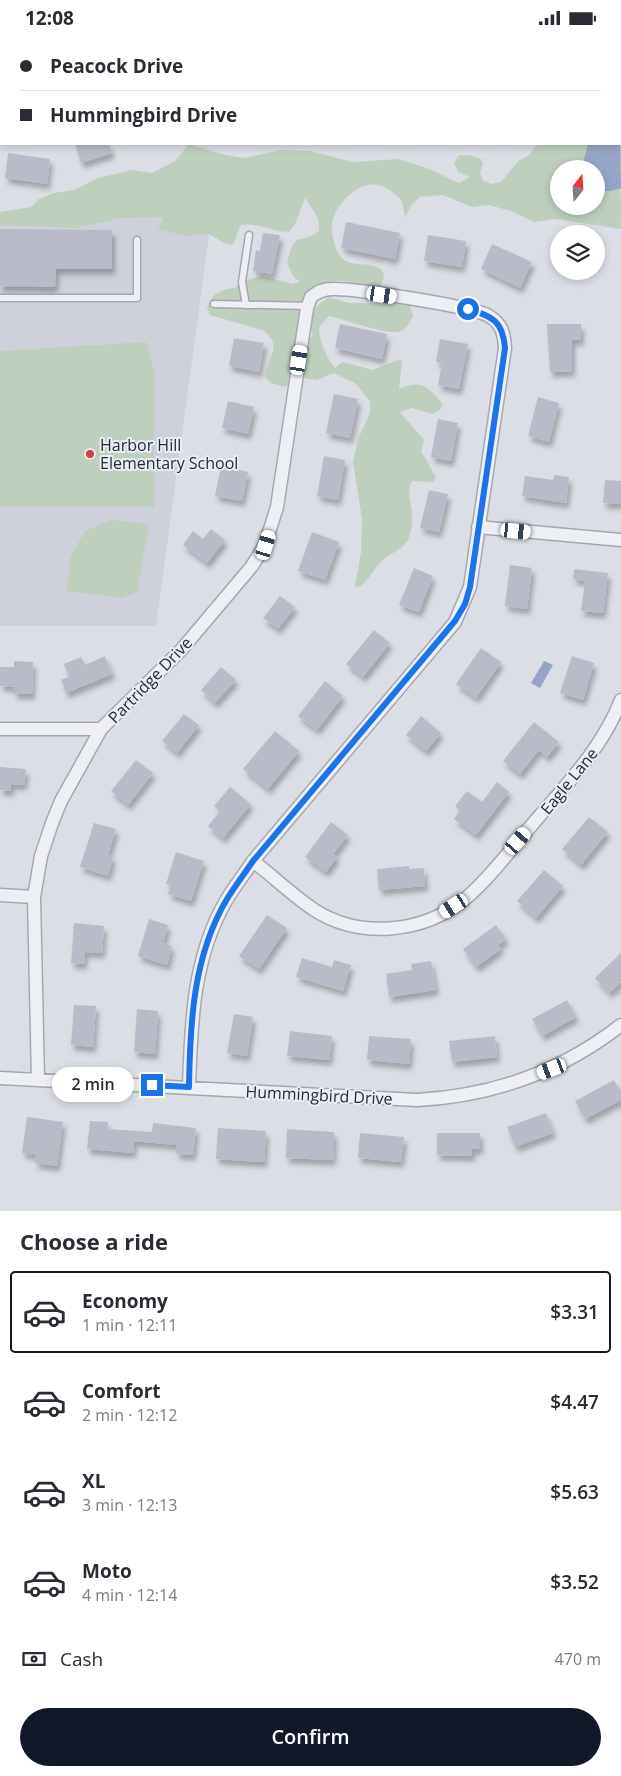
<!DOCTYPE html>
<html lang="en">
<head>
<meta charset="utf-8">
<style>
  body { margin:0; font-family:"Open Sans",sans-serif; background:#f2f2f3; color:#2b2b33; height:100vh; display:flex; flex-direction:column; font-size:19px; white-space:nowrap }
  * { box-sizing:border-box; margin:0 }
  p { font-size:16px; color:#7c7c81 }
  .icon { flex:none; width:28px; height:28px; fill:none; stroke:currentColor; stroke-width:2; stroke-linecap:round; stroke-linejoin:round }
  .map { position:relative; height:1176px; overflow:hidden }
  .drawer { display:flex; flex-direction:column; background:#fff; flex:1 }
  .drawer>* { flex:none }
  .banner { position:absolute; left:0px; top:0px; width:621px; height:110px; box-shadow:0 2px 8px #0003; display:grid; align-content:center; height:110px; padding:0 20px; background:#fff }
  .needle { width:32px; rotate:17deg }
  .controls { position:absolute; left:550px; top:125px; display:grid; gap:10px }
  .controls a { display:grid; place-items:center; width:55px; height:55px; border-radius:50%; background:#fff; box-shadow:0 2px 8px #0003; font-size:25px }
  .end { position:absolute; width:22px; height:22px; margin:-11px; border:6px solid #1a73e8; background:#fff; box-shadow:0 0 0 2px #fff }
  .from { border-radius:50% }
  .bubble { position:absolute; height:35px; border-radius:18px; background:#fff; box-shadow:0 2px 8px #0003; font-size:16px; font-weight:600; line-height:35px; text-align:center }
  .car { position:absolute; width:15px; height:30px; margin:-15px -8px; border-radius:6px; box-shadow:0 0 4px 1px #0007; background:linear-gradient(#fff 24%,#345 0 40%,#fff 0 76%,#345 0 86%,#fff 0) }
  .banner b { display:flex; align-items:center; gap:18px; height:48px; font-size:19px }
  .banner b+b { border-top:1px solid #e1e1e2 }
  .banner i { width:12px; height:12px; background:#2b2b33 }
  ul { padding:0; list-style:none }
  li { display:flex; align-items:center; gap:15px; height:82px; margin:0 10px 8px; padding:0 10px; border:2px solid transparent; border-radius:5px }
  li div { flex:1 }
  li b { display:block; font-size:19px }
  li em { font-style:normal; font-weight:600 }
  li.active { border-color:#111827 }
  li>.icon { width:45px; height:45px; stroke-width:1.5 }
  h2 { padding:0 20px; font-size:22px; line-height:60px }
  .pay { display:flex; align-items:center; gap:12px; height:55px; padding:0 20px; font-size:19px }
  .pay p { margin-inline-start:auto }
  .primary-button { display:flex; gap:10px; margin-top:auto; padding:10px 20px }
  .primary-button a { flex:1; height:58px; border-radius:30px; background:#111827; color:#fff; font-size:20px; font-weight:600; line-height:58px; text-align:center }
  .status { display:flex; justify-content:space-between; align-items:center; height:35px; padding:0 25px; background:#fff; direction:ltr }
  .status svg { height:14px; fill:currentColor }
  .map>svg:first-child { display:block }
</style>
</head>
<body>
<div class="status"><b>12:08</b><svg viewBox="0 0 49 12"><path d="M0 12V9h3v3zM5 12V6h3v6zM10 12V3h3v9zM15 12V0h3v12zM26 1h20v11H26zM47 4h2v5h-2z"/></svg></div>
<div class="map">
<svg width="621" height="1176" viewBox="0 0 621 1176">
  <defs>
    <filter id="shadow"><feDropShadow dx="3" dy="5.5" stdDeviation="2.5" flood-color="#0004"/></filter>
  </defs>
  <rect width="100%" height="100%" fill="#dcdee6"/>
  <!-- built -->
  <path fill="#ced0da" d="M215,156L156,591H0V184Z"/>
  <!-- green -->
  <path fill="#becfbd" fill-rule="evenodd" d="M620,72L621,194L555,184L534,187L511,176L489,170L472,172L443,160L420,162L412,169L405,183L402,166C395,159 387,151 377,150C357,146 330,174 332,194C332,203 336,219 344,225C357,234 394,222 381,251C361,257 342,236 321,252L320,258C306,271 293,279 304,301L311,303L313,299L305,284L308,278L329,262L348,268H403L410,270L413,281C410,287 407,293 401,296C391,302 343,284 329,281C327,284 322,288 320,291C316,301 328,325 335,333L342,327L373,335L400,324L402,327L399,354C421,344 427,351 442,368L441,374L432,379L412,373L400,377L424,405L421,416L436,442L433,447L412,446C405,459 414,473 412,487C410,518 394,512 378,530C372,537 368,545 361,551L355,552L361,517L362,484L353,427L358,404L370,378V366L355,348L334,338L317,345L303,343L302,330L294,345L285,352L271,348L265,341C268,321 284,310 262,295L210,280L207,273C211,259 221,254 235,253L240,247L262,241L293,249L300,246L294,243L287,227C297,192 298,212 319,196C320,180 312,175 305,163L295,189L289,197C273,197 258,187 241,190C237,197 237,203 232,210L224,208L209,199L185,201L158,194L164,182L121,183L76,193L0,190V177L31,172L39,164L54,158L74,155L98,143L132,135L152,138L175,126L189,109L225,120L245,123L280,115L310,116L353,127L398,124L427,133L459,148L470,142L458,137L454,128L459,120H469L481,124L483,129L480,138L483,146L492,149L501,147L518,126L528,121L538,109H620ZM559,134H596V171H559Z
    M146,307L154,335V472H0V316Z
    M110,485L149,489L137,557L122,563L66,556L71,521L85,496Z"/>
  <!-- water -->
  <path fill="#97a5c5" d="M620,91L621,153L611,156H596V134H581L588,110L620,109Z
    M544,626L553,630L540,653L531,648Z"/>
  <!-- building -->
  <path fill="#b9bcc8" filter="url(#shadow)" d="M75,109H109L112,118L81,128Z
    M8,118L50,124L47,149L5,143Z
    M346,187L400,198L395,224L341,213Z
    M0,194L112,195V234H56L55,252L0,251Z
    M263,198L280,200L272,239L253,236L256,215L260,216Z
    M428,200L466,206L462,232L424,226Z
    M492,209L532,227L520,253L481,234Z
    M340,289L387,299L382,324L335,313Z
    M547,289H581V305H572V336L550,337Z
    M234,303L264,308L259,337L229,331Z
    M440,304L468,309L459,354L438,350L442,328L436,327Z
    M334,359L358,364L350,403L326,398Z
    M538,362L559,368L549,407L528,401Z
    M228,366L254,372L248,399L222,393Z
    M438,384L458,388L451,426L431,422Z
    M324,421L345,425L338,465L317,461Z
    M221,431L248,437L242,466L215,461Z
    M554,440L569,442L566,468L522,461L525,441L553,445Z
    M605,445L621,446V469L603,468Z
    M429,455L448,459L439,497L420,493Z
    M211,494L225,505L207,528L183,510L193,496L203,504Z
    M312,497L339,507L325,545L298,536Z
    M510,530L532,533L527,574L505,571Z
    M414,533L433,541L419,577L399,570Z
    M574,534L608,538L603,578L581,576L585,546L573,544Z
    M280,561L295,572L278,594L263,583Z
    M374,595L390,608L363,642L346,629Z
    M481,613L501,627L476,663L456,649Z
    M105,621L112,639L66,658L61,645L69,642L64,629L81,622L85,630Z
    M572,621L594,628L583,665L560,658Z
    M14,626L33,627L32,659H14V652L0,651V632H14Z
    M221,632L236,645L215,668L201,655Z
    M325,646L343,661L317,695L298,681Z
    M184,679L199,690L177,718L162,706Z
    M421,681L441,698L426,716L406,700Z
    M534,687L559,707L547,722L539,715L520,739L503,726Z
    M275,696L299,716L268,754L243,734Z
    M136,725L153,738L128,770L111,756Z
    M0,732L26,734L24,750L11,749V756L0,755Z
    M497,747L509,757L476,800L454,784L460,775L455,771L467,756L482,767Z
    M230,752L251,769L223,803L208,791L220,776L214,771Z
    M589,782L608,797L581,830L562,814Z
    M331,787L348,800L333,819L337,822L326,837L305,822Z
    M94,788L116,794L108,820L113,822L108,841L80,832Z
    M176,817L204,826L191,866L168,859L171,850L166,849Z
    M409,831V834L424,833L425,851L379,855L377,834Z
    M544,835L563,851L536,883L517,866Z
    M267,880L287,893L259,934L239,921Z
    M149,884L168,890L163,908L172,911L167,930L138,921Z
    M74,888L104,891L102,918L85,917L84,929L71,928Z
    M496,890L506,904L498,910L501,914L476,932L463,914Z
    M621,918V947L609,958L595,943Z
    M302,923L332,932L334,925L351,930L343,956L296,942Z
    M431,926L436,955L389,962L386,939L412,935L411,929Z
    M567,965L576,982L542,1001L532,984Z
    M74,970L96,971L93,1012L71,1010Z
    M137,974L158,976L155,1019L134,1017Z
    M234,979L253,982L247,1021L227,1018Z
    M290,996L332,1001L329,1025L287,1021Z
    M369,1001L411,1004L409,1029L367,1025Z
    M495,1001L497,1022L452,1027L449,1006Z
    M614,1045L621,1057V1065L585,1084L575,1066Z
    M546,1078L553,1098L515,1112L507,1092Z
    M27,1082L63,1087L57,1131L35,1128L36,1120L22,1118Z
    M90,1086L108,1087L107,1094L152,1097L153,1088L196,1093L193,1120L176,1119V1110L134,1106L133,1118L87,1114Z
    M218,1093L266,1096L264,1127L216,1124Z
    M287,1094L334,1097L333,1125L286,1123Z
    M360,1098L404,1102L401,1127L358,1123Z
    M437,1098H480V1114H472V1121L437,1120Z"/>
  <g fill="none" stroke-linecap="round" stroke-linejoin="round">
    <defs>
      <path id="service" d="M0,263H137V205
        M214,269L307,271
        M246,270L242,247L249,200"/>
      <path id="minor" d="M8,1V0
        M526,1L527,0
        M620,72H621
        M478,492L621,505
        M0,694H101
        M253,826C274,842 294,862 316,876C361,904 424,898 465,864C490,843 510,815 531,791C565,751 602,714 621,665
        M0,860L34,862
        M0,1043L417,1065C493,1061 561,1037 621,990
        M38,1045L34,862L41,821L52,788L61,766L101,694L182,614L252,531L265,510L277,472L307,273L311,262C317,257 324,254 332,254C353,253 475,272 489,281C502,289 504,298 505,313L470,552L455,587L253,826C245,838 235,851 227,864C193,921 191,988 189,1052"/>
    </defs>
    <!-- service casing -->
    <use href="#service" stroke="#a5a8b3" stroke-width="9"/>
    <!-- minor casing -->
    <use href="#minor" stroke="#a5a8b3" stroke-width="15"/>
    <!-- service -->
    <use href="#service" stroke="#eeeff4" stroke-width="6"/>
    <!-- minor -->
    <use href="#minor" stroke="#eeeff4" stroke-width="12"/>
  </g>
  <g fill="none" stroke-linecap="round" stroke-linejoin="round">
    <!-- route -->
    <path stroke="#1a73e8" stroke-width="6" d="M152,1050L189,1052C190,988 193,921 227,864C235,851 245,838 253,826L455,586L465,569L470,552L505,313C503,286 492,281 468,274"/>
  </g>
  <!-- markers -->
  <circle fill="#c94742" stroke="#ebedf4" stroke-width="2" cx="90" cy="419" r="5"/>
  <g text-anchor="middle" stroke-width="4" stroke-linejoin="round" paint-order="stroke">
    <!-- poi labels -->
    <g font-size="16" fill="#262a3b" stroke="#ebedf4" text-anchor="start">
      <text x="100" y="416">Harbor Hill<tspan x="100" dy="18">Elementary School</tspan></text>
    </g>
    <!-- street labels -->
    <g font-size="16" fill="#262a3b" stroke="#ebedf4">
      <text transform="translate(150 645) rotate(-46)" y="6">Partridge Drive</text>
      <text transform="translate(569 746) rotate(-51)" y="6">Eagle Lane</text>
      <text transform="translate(319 1060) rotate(3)" y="6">Hummingbird Drive</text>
    </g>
  </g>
</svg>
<div class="controls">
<a><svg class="needle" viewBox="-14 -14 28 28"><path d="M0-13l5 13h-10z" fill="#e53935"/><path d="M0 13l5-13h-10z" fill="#7c7c81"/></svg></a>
<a><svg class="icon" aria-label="layers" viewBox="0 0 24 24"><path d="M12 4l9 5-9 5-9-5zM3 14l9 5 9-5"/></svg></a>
</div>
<i class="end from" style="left:468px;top:274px"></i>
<i class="end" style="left:152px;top:1050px"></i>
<div class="bubble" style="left:52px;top:1032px;width:82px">2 min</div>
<i class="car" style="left:382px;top:260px;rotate:99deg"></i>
<i class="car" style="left:299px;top:325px;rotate:9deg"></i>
<i class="car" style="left:516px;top:496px;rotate:96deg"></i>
<i class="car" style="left:266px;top:510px;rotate:17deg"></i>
<i class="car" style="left:518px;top:806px;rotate:41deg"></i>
<i class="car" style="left:454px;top:871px;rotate:237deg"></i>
<i class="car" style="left:552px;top:1034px;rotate:249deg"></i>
<div class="banner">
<b><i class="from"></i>Peacock Drive</b>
<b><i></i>Hummingbird Drive</b>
</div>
</div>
<section class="drawer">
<h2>Choose a ride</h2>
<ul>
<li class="active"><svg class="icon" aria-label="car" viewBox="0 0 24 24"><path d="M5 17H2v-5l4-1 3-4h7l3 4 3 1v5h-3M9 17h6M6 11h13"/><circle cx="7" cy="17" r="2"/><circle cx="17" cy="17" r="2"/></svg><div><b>Economy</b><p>1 min · 12:11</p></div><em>$3.31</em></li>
<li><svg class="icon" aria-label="car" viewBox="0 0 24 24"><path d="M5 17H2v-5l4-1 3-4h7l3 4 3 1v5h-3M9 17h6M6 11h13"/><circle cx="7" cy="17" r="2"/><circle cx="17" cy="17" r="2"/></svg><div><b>Comfort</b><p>2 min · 12:12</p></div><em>$4.47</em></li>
<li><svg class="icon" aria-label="car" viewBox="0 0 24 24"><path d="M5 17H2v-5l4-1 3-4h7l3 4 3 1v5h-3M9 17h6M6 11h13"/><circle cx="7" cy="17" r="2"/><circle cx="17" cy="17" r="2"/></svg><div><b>XL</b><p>3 min · 12:13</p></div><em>$5.63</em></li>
<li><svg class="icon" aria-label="car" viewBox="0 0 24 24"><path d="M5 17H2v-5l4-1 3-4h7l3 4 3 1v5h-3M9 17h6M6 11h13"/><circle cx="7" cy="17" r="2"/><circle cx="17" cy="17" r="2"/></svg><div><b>Moto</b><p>4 min · 12:14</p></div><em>$3.52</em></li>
</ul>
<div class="pay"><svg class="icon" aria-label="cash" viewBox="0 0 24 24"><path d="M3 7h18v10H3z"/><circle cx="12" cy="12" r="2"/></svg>Cash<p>470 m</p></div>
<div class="primary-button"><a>Confirm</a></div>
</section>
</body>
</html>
